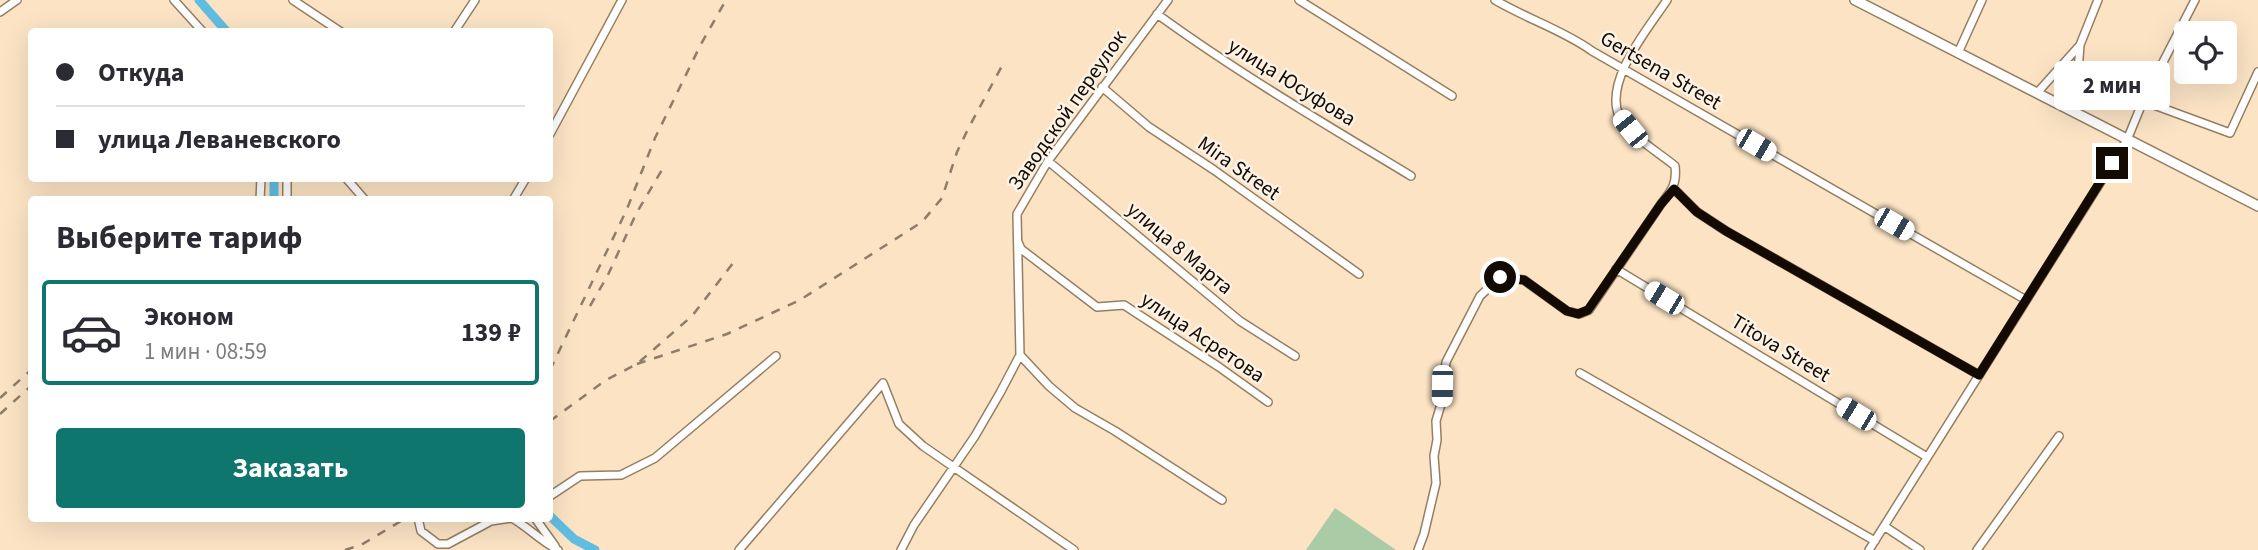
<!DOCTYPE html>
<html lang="ru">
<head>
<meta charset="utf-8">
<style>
  body { margin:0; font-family:"Source Sans 3",sans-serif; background:#f7f7f7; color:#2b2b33; height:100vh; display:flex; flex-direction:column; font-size:26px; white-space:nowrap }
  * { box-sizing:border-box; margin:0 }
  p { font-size:23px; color:#7c7c81 }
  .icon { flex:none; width:38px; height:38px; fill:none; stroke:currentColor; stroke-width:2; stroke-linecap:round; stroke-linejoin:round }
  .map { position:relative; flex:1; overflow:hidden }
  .details { position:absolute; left:28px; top:196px; width:525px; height:326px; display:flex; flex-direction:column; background:#fff; border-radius:7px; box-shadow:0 7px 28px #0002 }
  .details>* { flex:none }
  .top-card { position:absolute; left:28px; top:28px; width:525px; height:154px; border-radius:7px; box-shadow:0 7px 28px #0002; display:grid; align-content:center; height:154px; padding:0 28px; background:#fff }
  .buttons { position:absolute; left:2174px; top:21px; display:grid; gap:14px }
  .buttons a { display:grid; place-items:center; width:63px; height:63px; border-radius:7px; background:#fff; box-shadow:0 7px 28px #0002; font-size:35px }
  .end { position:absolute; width:32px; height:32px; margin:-16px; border:9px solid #130b03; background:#fff; box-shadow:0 0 0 4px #fff }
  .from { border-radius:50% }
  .bubble { position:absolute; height:49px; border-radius:7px; background:#fff; box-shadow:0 7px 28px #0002; font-size:23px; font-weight:700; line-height:49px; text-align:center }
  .car { position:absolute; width:21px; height:42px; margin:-21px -10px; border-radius:9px; box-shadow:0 0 5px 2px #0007; background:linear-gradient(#fff 24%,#345 0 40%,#fff 0 76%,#345 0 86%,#fff 0) }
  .top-card b { display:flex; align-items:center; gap:24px; height:66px; font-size:26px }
  .top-card b+b { border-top:2px solid #e1e1e2 }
  .top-card i { width:18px; height:18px; background:#2b2b33 }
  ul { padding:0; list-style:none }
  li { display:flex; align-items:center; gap:21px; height:105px; margin:0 14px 10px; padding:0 14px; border:4px solid transparent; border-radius:7px }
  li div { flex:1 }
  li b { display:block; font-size:26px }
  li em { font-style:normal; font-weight:700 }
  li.current { border-color:#0f766e }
  li>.icon { width:63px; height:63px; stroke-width:1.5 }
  h2 { padding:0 28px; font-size:32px; line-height:84px }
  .action { display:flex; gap:14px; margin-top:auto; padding:14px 28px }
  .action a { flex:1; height:80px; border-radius:7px; background:#0f766e; color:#fff; font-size:28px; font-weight:700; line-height:80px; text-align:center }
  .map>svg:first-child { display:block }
</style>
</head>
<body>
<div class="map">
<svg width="2258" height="550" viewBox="0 0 2258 550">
  <rect width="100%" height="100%" fill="#fbe3c4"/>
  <!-- green -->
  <path fill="#a9cca6" d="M1335,508L1396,550H1306Z"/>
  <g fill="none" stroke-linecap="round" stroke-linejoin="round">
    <!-- canal -->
    <path stroke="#60bde2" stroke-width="9" d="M199,0L227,32
      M274,200V178
      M550,516L574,539L595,550"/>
    <defs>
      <path id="minor" d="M174,0L203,32
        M293,0L341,32
        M1299,0L1452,96
        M1495,0C1525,18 1565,31 1592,51L2026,300
        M2195,0L2143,101L2230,133L2258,72
        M0,12L17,0
        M1157,14C1238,73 1325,124 1411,176
        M454,32L475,0
        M1958,53L1982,0
        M1102,87L1149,127L1214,170L1359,274
        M2037,93L2080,45
        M550,134L622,0
        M1048,161L1240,321L1295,356
        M346,178L365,200
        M1674,189L1697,212L1726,231L1979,375
        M260,200L261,178
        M287,200V178
        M513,200L526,178
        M1018,242L1021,249L1097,307L1124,305L1219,367L1268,402
        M1616,269L1927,457
        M1020,355L1049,386L1075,408L1115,431L1222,500
        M1580,373L1875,541
        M550,496L580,476L621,475L655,458L776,356
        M418,518L421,531L438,544H448L491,521L512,518C529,528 541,541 558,550
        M535,518L555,546
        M1884,526L1920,550
        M739,550L883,383L899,424L923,446L1074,550
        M901,550L914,525L975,436L1000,393L1020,355L1017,214L1048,161L1168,0
        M1418,550L1424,534L1436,483L1434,456L1437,440L1436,421L1442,401L1446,362L1480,296L1500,277L1524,280L1567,311L1579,314L1589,310L1661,204C1672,190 1677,184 1675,166C1661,154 1626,133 1619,116C1604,80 1648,29 1667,0
        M1869,550L2127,140L2143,101L2124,92L2094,88L2078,72L2080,45L2098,0
        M1977,550L2059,436"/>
      <path id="tertiary" d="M1855,0L2258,206"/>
    </defs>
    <!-- minor casing -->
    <use href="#minor" stroke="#957f63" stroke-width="10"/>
    <!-- tertiary casing -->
    <use href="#tertiary" stroke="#957f63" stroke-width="12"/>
    <!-- minor -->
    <use href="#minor" stroke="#fff" stroke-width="7"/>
    <!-- tertiary -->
    <use href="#tertiary" stroke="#fff" stroke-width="9"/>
    <!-- rail -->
    <path stroke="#8d7d69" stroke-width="2.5" stroke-dasharray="9 9" stroke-linecap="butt" d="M590,306L607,277L636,214L663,168
      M637,364L727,334L800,300L922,222L942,198L957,152L968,129L1003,64
      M550,370L627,209L655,138L701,44L726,0
      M0,398L32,369
      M0,414L32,385
      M550,421L606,380L637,364L692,316L737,258
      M345,550L361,545L406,518"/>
  </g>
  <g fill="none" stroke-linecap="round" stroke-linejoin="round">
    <!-- route -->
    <path stroke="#130b03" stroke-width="9" d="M1500,277L1524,280L1567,311L1578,314L1588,310L1661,204L1674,189L1697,212L1726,231L1979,375L2112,163"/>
  </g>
  <g text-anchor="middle" stroke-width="5" stroke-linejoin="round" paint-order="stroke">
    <!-- street labels -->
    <g font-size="21" fill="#130b03" stroke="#fcf3e6">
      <text transform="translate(1661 70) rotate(30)" y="7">Gertsena Street</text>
      <text transform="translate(1292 82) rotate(32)" y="7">улица Юсуфова</text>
      <text transform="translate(1067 110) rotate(-55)" y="7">Заводской переулок</text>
      <text transform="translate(1239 168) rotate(35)" y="7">Mira Street</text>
      <text transform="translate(1180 248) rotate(40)" y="7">улица 8 Марта</text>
      <text transform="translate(1203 337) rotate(34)" y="7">улица Асретова</text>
      <text transform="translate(1781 348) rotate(31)" y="7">Titova Street</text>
    </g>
  </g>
</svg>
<div class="buttons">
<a><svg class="icon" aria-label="locate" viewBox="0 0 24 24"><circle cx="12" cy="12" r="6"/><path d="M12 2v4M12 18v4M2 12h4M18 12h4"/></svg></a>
</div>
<i class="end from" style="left:1500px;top:277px"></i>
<i class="end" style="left:2112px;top:163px"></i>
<div class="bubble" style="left:2054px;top:61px;width:116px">2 мин</div>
<i class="car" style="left:1630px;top:129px;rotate:321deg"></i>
<i class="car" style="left:1756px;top:145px;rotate:120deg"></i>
<i class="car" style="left:1894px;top:224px;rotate:120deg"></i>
<i class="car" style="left:1664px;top:298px;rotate:301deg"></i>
<i class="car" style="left:1442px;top:386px;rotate:181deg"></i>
<i class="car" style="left:1856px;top:414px;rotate:301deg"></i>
<div class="top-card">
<b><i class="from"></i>Откуда</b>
<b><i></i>улица Леваневского</b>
</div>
<section class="details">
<h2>Выберите тариф</h2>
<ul>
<li class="current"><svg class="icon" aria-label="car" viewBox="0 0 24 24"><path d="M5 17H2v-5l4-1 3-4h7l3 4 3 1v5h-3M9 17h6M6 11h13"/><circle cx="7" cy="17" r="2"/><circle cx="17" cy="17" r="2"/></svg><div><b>Эконом</b><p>1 мин · 08:59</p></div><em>139 ₽</em></li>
</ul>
<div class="action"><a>Заказать</a></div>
</section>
</div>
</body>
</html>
